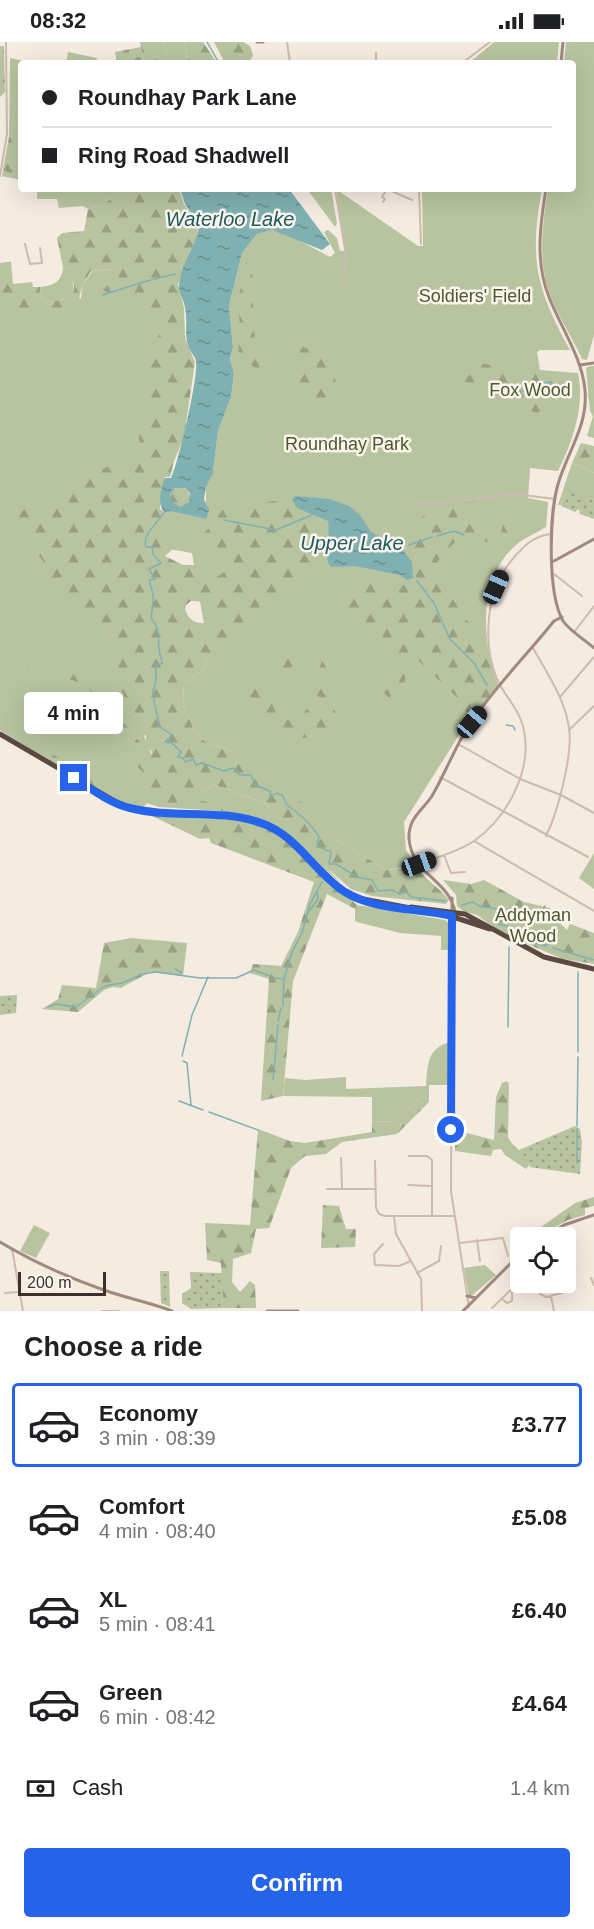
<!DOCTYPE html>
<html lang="en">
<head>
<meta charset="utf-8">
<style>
  body { margin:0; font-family:Helvetica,sans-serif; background:#f2f2f2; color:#202124; height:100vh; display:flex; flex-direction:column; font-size:22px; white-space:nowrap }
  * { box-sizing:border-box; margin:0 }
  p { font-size:20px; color:#757577 }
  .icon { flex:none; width:33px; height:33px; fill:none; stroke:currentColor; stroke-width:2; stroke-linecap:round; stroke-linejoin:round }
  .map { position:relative; height:1269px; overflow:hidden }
  .side { display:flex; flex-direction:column; background:#fff; flex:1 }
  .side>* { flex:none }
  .banner { position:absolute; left:18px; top:18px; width:558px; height:132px; border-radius:6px; box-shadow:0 6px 24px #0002; display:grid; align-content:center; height:132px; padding:0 24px; background:#fff }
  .tools { position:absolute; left:510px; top:1185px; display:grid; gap:12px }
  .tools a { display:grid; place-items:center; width:66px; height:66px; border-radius:6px; background:#fff; box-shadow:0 6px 24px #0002; font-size:30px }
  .scale { position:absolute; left:18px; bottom:15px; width:88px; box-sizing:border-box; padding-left:6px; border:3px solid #3b302b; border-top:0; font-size:16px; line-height:21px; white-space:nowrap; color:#3b302b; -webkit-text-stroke:4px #fbf5ee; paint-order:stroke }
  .end { position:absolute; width:27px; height:27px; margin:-14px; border:8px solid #2563eb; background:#fff; box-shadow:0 0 0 3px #fff }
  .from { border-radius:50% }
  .bubble { position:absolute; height:42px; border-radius:6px; background:#fff; box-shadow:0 6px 24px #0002; font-size:20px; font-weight:700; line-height:42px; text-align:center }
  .car { position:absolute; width:18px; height:36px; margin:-18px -9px; border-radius:8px; box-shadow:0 0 4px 2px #0007; background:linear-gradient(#222 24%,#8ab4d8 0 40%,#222 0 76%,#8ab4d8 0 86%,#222 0) }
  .banner b { display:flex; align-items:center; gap:21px; height:57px; font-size:22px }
  .banner b+b { border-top:2px solid #e0e0e0 }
  .banner i { width:15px; height:15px; background:#202124 }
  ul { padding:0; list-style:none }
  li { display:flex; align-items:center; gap:18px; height:84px; margin:0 12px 9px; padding:0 12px; border:3px solid transparent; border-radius:6px }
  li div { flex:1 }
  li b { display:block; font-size:22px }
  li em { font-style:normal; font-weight:700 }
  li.active { border-color:#2563eb }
  li>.icon { width:54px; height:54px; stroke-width:1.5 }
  h2 { padding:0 24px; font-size:27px; line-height:72px }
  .pay { display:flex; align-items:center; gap:15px; height:66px; padding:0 24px; font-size:22px }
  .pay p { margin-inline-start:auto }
  .action { display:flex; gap:12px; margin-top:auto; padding:12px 24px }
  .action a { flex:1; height:69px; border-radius:6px; background:#2563eb; color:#fff; font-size:24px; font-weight:700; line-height:69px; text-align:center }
  .status { display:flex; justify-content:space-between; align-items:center; height:42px; padding:0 30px; background:#fff; direction:ltr }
  .status svg { height:16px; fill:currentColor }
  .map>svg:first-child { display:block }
</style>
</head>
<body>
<div class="status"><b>08:32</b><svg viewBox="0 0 49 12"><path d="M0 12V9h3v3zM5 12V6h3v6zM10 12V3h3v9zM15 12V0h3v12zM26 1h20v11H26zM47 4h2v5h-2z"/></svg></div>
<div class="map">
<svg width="594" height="1269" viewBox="0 0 594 1269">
  <defs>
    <pattern id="forest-firs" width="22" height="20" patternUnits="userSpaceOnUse" patternTransform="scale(1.5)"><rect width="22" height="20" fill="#b8c4a0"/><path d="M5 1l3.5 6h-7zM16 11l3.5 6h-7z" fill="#97a083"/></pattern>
    <pattern id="cemetery-stones" width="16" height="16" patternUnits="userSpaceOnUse" patternTransform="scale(1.5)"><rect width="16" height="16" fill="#b8c4a0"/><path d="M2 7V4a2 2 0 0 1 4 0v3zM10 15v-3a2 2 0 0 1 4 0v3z" fill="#97a083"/></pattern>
    <pattern id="garden-dots" width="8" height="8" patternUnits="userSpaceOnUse" patternTransform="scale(1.5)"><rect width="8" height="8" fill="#b8c4a0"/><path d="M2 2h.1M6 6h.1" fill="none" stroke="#97a083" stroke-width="1.8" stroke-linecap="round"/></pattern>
    <pattern id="water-ripples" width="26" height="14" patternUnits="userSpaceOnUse" patternTransform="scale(1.5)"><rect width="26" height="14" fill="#7fb0b2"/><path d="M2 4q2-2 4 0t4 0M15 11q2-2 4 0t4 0" fill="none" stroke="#699091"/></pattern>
  </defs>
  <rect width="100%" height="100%" fill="#f4ebe1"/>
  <!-- green -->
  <path fill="#b8c4a0" d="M163,0H184L187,12L185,21H170Z
    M494,0H559L557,21H469Z
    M566,0H594V293L587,318L582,317C573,297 561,279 552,258C537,222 542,185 548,147H573V21H564Z
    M68,10L97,16L96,21H66Z
    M10,16L35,21H21V138L2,134L9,101Z
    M37,147H119L118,152L101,164L88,167L83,164L59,166L57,157H37Z
    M336,147L418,204H423L422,147H542C529,218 536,246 570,308H540L537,310L540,328L578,331C585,364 573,399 558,429L530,426L528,456L548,460L546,485C538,490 529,494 521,499C477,531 481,599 498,643L461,690L404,780L406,808L416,824L386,828L331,794L231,709L204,699L195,690L183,663L184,641L202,629L209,613L192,511L152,504L99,584L113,593C118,614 122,635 128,656C137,685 176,740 142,766L41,714L0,688V261L34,270L81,256L82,244L92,229L111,227L117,234L104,247L128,249L162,272L153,439L161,457L160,467L164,470L171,468L206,477V445L213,430L218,389L231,355L234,333L230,317L233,305L229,264L242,211L257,192L272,188L289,193L330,215L335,211L324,190L328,188L337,196L340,209H345Z
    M63,225L70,227C71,238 76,245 72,256L47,260L41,256L40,245C53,244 62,240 63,225Z
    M572,421L594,431V458L567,448L561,463H558Z
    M215,743L265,761L342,842L273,783L259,777L212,767L231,769L201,758V749Z
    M594,811V847L579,836Z
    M357,863L445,878L449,881V908H441V894L400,891L357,880L355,879V866Z
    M450,1000V1043H429V1048L395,1079L372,1080V1055L283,1054L285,1036L305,1038L346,1035V1047L426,1044C428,1023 426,1007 450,1000Z
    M34,1183L50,1191L36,1216L20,1209Z
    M485,1223L496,1233L469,1256L464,1226Z"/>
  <!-- forest -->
  <path fill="url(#forest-firs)" fill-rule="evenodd" d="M140,0H163L170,21H144Z
    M184,0H203L217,21H185L187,12Z
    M214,0H243L250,4L253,13L249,21H225Z
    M0,4H4L5,50L0,55Z
    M9,95H21V135L3,128Z
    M119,147H179L184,162L198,183L197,194L178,242L184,266L185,296L195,320L184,395L174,419L170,435H165L159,466L169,479L165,499L173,507L165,514L183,523H208L219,534L225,529L217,505L219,495L198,502L197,498L212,483L225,464L285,458C296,464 303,478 317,475L328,484L329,494L323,521L272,570L209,613L202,629L184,641L183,663L195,690L204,699L231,709L281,744L304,762L331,794L386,828L416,825C426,838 440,846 449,858L446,862L372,854L351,847L320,820L265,761L215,743L201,749V758L235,770L159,765L146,761L144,749L137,741L140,738L149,743L151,737L135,723V720L149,719L152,710L146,704V694L139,690L121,647L123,641L112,611L113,593L98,584L87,571L67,562L51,543C53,509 20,515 25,482L9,472L59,458L103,427L140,409L139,396L151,333L149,322L160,290L161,273L134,257L128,249L110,252L103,248L116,234L111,227L91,229L82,244L78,261L59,276L58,271L44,270L33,277L0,270V221L11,220L13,242L32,240L33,245H40L41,256L47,260L71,256C75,248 76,240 68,235L70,227L63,225L57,196L62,191L84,189L88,167L101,164L118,152ZM191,559C203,558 210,564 216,574L212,580C199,584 186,579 185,564Z
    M307,147H331L337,181L335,185Z
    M252,227L254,288L255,298H261L265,306L264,329H260L251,323L249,327L243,329C233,307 245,282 236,260L247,229Z
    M298,304C319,306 347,335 331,356C326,363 317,365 310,368C301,350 287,324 298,304Z
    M483,322L553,332L558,340L538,372C513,361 489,345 462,339Z
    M591,324H594V396L587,394L593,374L590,369L586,326Z
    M581,401L594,404V431L572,421Z
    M170 455a10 10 0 1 1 20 0a10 10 0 1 1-20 0Z
    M476,460C477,480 481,486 500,494L503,483L516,482L514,496L505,508L467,491L460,494L438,519C435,535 472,590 486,598L488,619L498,643L468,682L464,662L419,619L404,612H388L366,600L362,583L346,574L343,547L345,535L411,544L415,542L417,527L408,507V489L415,480L440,463Z
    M317,574L284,640L280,642L278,636L269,630L273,618C286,614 304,582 317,574Z
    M330,608L328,638L331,649L327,658L315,653L311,644L326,611Z
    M31,622L61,628L97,641V649L100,651L97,656L135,692L134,694L146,707V714L141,716L119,689L94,667L64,660L44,650L31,649L32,644L36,641C54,646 65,661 85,659L91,654L90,647L86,642L27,626Z
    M391,625L405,632V640L389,656L383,650L384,631Z
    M254,627L262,631L278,677C294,680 303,672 313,661L334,668L341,677L330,702L324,708L309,696L292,695L280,681L261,684L255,664L243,660L238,650L243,649L247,641L244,632Z
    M0,679L83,731L128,754L143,765L117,759L41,714C33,698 14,697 0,688Z
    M150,773L240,778L260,784L281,794L357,863L355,867L327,852L293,939L283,1054L261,1059L269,937L250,931L253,922L281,924L298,890L314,840L211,801L209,796L200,797Z
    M443,838L471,842L484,838L524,860L550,866L551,872L567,888L570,882L594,891V922L563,917L501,891L477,873L463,869L457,864L456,853Z
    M131,896L187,901L183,934L150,930L121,946L113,945L104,948L78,970L42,967L58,957L62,943L96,946L104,901Z
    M507,1039L509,1042L508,1095C513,1107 526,1110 531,1121L526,1127L505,1113L501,1107L493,1108L491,1114L455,1109V1088L494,1098L496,1055L502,1041Z
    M429,1048V1060L397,1092L342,1100L326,1112L305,1114L291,1126L269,1186L256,1187L251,1211L233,1217L232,1240L240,1250L250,1239L255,1243L256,1266H223L221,1221L207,1218L205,1181L250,1183L258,1087L290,1099L305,1101L372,1090V1080L395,1079Z
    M594,1155V1164L585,1166V1173L568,1178L536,1195L534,1190L575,1161Z
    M323,1163L339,1164L346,1187H356L355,1205L321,1206Z"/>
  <!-- cemetery -->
  <path fill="url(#cemetery-stones)" d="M141,5L144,21H117L115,10Z"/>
  <!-- garden -->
  <path fill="url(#garden-dots)" d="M567,447L594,458V477L580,472L579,467L575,470L561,464Z
    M17,953L16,971L0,973V954Z
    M575,1084L580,1087L582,1100L580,1132L529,1125L531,1121L519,1108Z
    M160,1229H169L170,1265L161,1261Z
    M190,1230L222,1231L223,1266L191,1267L182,1261V1252L191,1246Z"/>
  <!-- water -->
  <path fill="url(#water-ripples)" fill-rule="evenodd" d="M180,147H289L330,202L322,208L272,188L257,192L242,211L229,264L233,305L230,317L234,332L231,355L218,389L213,431L206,445L204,457L209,468L206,477L171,469L164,470C157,461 161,446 165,436H171C178,423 199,333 196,319C195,313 189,309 188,303C184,291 188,278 185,266C184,258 179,252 179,244C180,222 197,204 199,183L185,162ZM175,446H185L190,451L189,460L181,465L172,460L170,453Z
    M295,454L330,457L349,464L360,473L371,490L401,506L412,520L413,536L407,538L400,533L355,524L331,525C322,515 331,495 328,479L297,466L292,458Z"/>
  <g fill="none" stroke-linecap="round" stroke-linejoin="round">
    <!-- stream -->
    <path stroke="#7fb0b2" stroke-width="1.5" d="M207,0L219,21
      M103,253C128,245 150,237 175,232
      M544,341L552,340
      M493,342L527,350L538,342H552
      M165,469C159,480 141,493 146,505H152L153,512L161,521L149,527L155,537L150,538C149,541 151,544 152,548C155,557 152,568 151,576C164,590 154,606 163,621L156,623C155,628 156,632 156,638C156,643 152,647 153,652C154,664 158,674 160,685L172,693L165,700L172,701L181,710L178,715L183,716L185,720L193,717L196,723L202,721L224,729L233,726L240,733H251L255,743L270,749V755L276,751L282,753L287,763C300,772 310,781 319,794L317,804L331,810L329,822H336L357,835L372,838L378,849L393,848L399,852L406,850L411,855L445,859
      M224,478L276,488L314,472
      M437,494L454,489L464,493
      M409,503L432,495
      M417,539L434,561L450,597L474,621L487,643
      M506,683L513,684L515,688
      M462,863L473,860L479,864L498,867V882L507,884L512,893L545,904
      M310,868L318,857L317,849
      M525,881H532L545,864
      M543,903L551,902
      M553,906L594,918
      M175,927L182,931
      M578,930V1010
      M274,936L284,937
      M283,963L284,937L292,910L302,891L310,862L322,840
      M48,965L56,962L76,965L105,944L122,941L143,932L156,930L200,936H236L254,928L270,934
      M278,979L281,966
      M508,985L509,905
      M182,1014L192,973L208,935
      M183,1019L187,1021L191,1063
      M273,1038L278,983
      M179,1059L203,1068
      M209,1070L258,1088
      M577,1084L578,1015
      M577,1121V1087"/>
    <!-- street -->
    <path stroke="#cdbbac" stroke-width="2" d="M287,0L290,21
      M376,21V11
      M462,21L490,0
      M0,134L7,92L6,0
      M335,147L346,213L343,243
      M419,147L421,202
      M383,160L385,157L382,155L387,147L412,158
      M25,202L30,222L42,221L40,206
      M412,459L431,462L515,452L555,457
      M554,532L582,554
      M575,589L594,564
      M533,606C547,631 565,657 569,686C573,712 558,770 546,794
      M560,655L594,615
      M570,687L594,664
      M458,702L520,737L561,753L594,771
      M440,735L588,815
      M474,799L594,869
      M444,813L451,831L465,830
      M419,822C437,815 458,810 474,799C508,775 534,726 523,684C517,663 504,654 497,637C482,601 486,549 511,519C522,506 532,494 551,492
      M452,876L451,1149L469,1265
      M452,890L456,878
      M409,1114H427L432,1118V1174
      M341,1116L342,1146
      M375,1119L376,1166L379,1172L385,1174H454
      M408,1143L431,1144
      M327,1147H376
      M394,1174L396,1192L421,1237L422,1269
      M477,1198L480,1219
      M460,1201L503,1196L508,1214
      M383,1202L374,1212L375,1223L399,1224L411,1219
      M12,1207L23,1269
      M417,1231L439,1219L441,1204
      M591,1236L594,1243
      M538,1240L540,1252L546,1255L562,1251L563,1240
      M5,1251L19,1250
      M551,1254L554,1269
      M502,1257L507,1261L512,1259V1247
      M492,1266L520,1239
      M102,1269H119"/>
    <!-- secondary -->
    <path stroke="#a18a7d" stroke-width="3" d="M257,0H263
      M561,21L563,0
      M546,147C540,183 535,220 549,255C561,286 582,315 585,348C588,383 569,407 559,439C549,469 547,551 563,579C570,589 585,598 594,606
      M580,323L594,321
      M554,519L594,497
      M452,856V871
      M455,871C451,839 412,833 409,797C408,776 422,769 432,754C445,732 454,707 468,685C492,648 526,614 554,579L562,575
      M543,1196L564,1183L594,1173
      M0,1200C32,1219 67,1235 101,1247C125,1256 149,1260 172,1269
      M467,1254L476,1256
      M267,1269H298
      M463,1269L520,1212"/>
    <!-- highway -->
    <path stroke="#5c4a42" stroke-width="5" d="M0,692L123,764L147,769L233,774L263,781L287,795L341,847L358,856L447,873L490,887
      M411,865L465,872L544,915L594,927"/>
  </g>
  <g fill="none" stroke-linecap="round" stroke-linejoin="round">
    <!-- route -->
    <path stroke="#2563eb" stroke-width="8" d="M74,736C91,747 110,761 130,766C173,777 219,766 261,781C297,793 314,830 345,850C376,869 418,866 452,874L451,1088"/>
  </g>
  <g text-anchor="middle" stroke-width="5" stroke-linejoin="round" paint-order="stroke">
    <!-- park labels -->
    <g font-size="18" fill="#4a5a2e" stroke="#fbf5ee">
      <text x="475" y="260">Soldiers' Field</text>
      <text x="530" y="354">Fox Wood</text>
      <text x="347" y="408">Roundhay Park</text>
      <text x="533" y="879">Addyman<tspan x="533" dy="21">Wood</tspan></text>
    </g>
    <!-- water labels -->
    <g font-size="20" font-style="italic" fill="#1f5a5e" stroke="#fbf5ee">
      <text x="230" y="184">Waterloo Lake</text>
      <text x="352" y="508">Upper Lake</text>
    </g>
  </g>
</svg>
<div class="tools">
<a><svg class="icon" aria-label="locate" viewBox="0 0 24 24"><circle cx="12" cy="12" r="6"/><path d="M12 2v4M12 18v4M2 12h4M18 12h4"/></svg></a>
</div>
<div class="scale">200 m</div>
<i class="end from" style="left:451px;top:1088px"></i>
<i class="end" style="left:74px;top:736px"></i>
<div class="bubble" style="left:24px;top:650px;width:99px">4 min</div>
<i class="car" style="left:496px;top:545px;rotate:24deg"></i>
<i class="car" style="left:472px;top:680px;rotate:40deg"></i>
<i class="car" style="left:419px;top:822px;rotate:70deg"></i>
<div class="banner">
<b><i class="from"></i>Roundhay Park Lane</b>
<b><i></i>Ring Road Shadwell</b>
</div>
</div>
<section class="side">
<h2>Choose a ride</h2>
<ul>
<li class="active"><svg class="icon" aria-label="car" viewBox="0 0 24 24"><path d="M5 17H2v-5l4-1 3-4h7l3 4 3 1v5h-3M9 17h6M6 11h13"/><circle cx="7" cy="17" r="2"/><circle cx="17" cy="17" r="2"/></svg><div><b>Economy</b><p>3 min · 08:39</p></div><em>£3.77</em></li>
<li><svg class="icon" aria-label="car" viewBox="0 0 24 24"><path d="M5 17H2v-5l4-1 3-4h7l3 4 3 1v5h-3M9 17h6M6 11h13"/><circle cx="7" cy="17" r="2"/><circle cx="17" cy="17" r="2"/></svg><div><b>Comfort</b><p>4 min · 08:40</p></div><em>£5.08</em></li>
<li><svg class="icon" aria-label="car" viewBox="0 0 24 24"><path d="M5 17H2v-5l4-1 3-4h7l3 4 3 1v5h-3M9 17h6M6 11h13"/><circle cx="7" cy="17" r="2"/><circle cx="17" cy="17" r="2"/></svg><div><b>XL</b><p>5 min · 08:41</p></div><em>£6.40</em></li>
<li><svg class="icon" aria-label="car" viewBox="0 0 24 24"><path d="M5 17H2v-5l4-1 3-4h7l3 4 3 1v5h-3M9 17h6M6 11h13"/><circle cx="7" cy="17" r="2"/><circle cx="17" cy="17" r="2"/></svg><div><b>Green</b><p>6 min · 08:42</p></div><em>£4.64</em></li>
</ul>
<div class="pay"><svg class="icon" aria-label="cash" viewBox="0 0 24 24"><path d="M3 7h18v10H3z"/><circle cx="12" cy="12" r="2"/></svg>Cash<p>1.4 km</p></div>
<div class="action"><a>Confirm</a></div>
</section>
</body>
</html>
